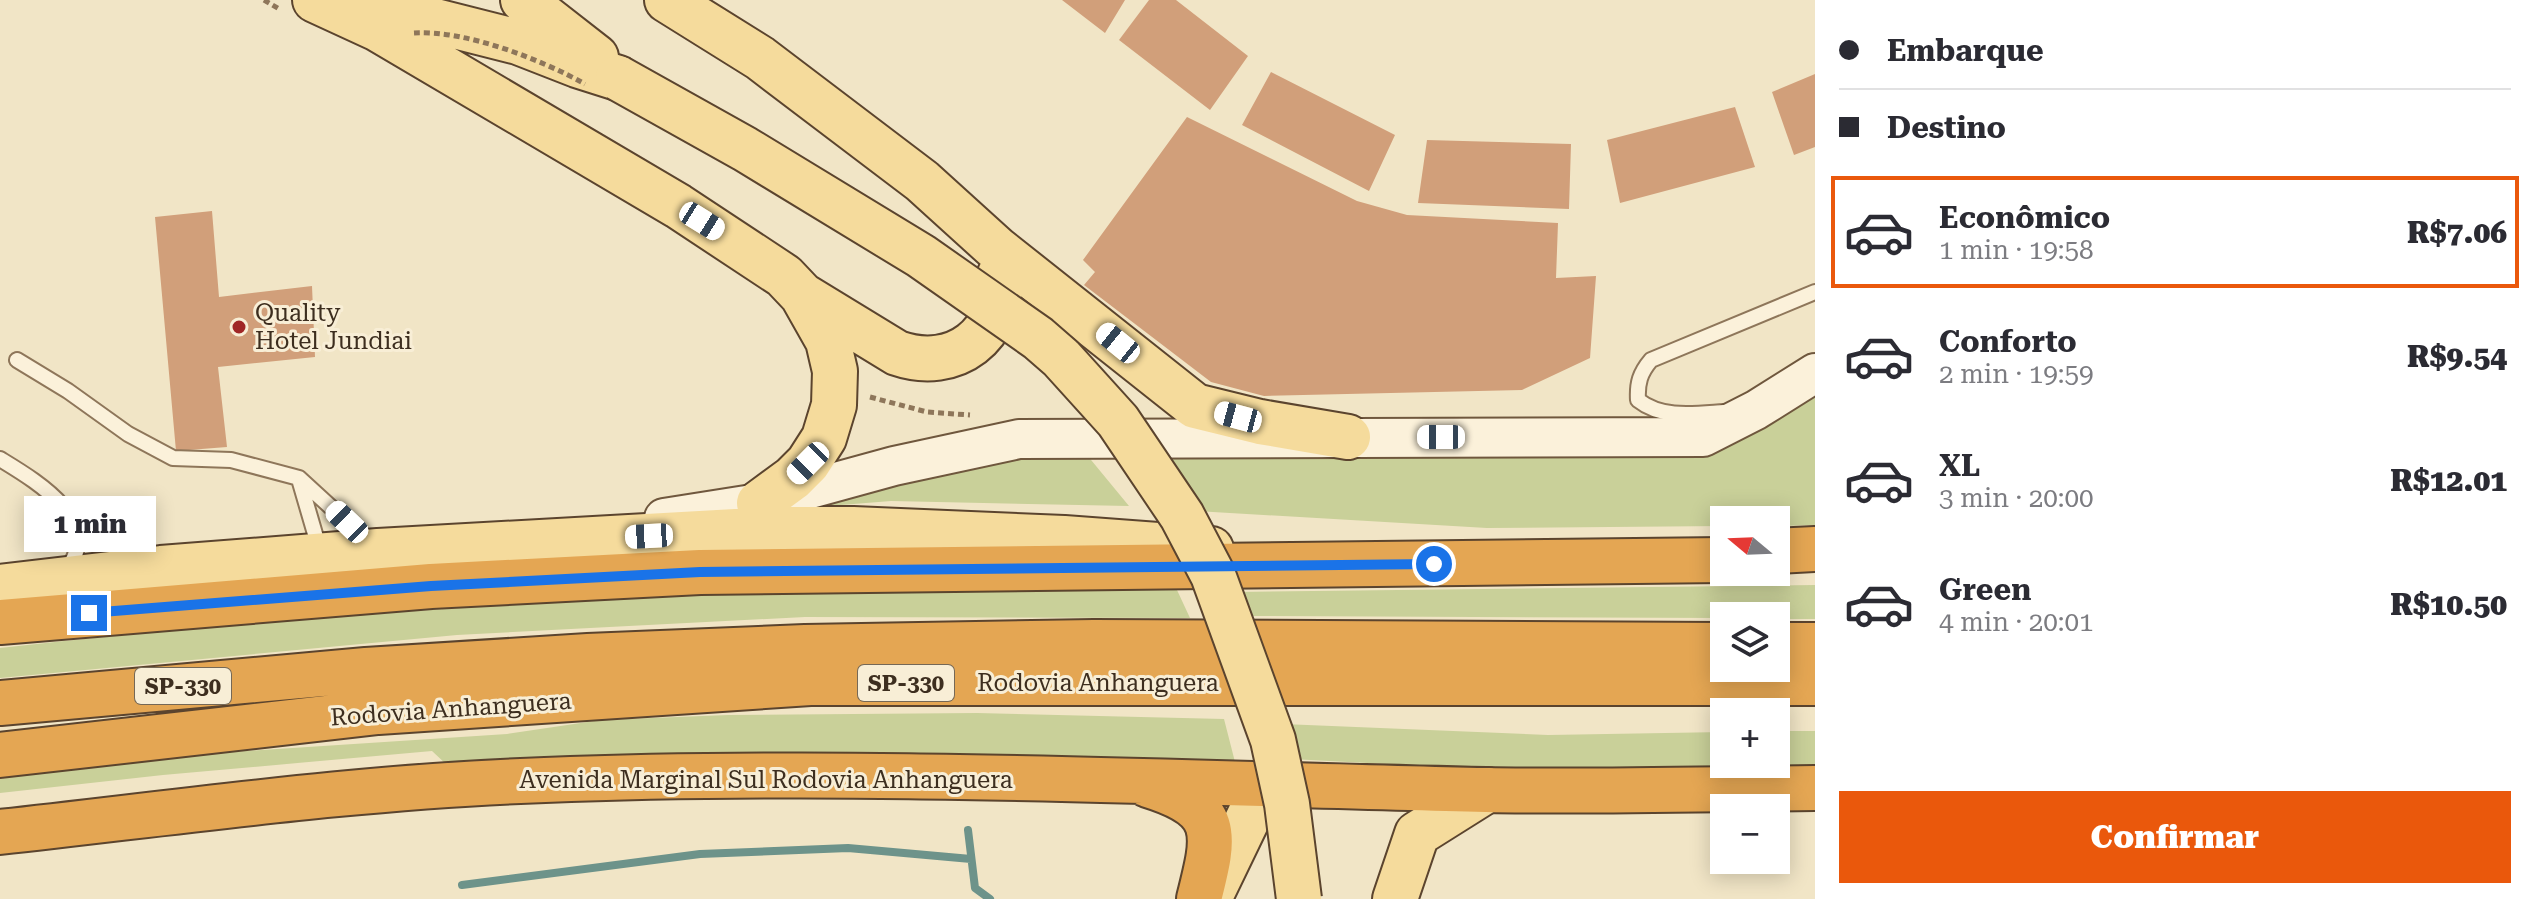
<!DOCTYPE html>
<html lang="pt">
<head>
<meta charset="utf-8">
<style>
  body { margin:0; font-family:"Roboto Serif",serif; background:#f7f7f7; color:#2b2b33; height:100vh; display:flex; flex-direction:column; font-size:30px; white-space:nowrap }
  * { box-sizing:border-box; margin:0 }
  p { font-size:26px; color:#7c7c81 }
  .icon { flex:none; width:44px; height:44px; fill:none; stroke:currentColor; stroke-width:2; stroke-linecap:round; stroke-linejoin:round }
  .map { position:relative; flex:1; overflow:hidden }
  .side { display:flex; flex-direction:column; background:#fff; width:720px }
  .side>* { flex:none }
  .banner { display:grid; align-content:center; height:176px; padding:0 24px; background:#fff }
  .needle { width:52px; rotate:289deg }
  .fabs { position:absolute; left:1710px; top:506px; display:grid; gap:16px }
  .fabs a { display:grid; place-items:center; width:80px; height:80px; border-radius:0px; background:#fff; box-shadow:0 4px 20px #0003; font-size:40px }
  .end { position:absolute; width:36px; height:36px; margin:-18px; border:10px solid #1a73e8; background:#fff; box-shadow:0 0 0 4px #fff }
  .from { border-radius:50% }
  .bubble { position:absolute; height:56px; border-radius:0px; background:#fff; box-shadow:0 4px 20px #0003; font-size:26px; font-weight:800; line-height:56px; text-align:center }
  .car { position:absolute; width:24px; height:48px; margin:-24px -12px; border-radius:10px; box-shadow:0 0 6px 2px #0007; background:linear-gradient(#fff 24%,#345 0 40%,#fff 0 76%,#345 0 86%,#fff 0) }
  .banner b { display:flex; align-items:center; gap:28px; height:76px; font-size:30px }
  .banner b+b { border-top:2px solid #e1e1e2 }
  .banner i { width:20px; height:20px; background:#2b2b33 }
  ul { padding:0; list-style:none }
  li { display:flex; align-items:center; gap:24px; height:112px; margin:0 16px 12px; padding:0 8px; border:4px solid transparent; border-radius:0px }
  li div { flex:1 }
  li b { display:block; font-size:30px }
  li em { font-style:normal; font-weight:800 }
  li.active { border-color:#ea580c }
  li>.icon { width:72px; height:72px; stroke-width:1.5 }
  .primary-button { display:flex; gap:16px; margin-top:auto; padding:16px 24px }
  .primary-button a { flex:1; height:92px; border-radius:0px; background:#ea580c; color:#fff; font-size:32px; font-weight:800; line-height:92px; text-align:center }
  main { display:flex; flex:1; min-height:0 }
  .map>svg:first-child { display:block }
</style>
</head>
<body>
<main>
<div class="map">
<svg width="1815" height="899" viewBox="0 0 1815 899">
  <rect width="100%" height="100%" fill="#f1e5c6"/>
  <!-- green -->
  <path fill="#c9d099" d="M1815,385V525L1776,526V520H1724V526L1487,528L1196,511L1161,458L1699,445Z
    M1082,449L1129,506L891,501L778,510L939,467Z
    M1815,585V619H1776V616H1724V618L1249,616L1236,592Z
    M977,586L1177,590L1190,618L805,617L457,635L0,678V648C324,612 651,593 977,586Z
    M977,713L1224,719L1235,762L447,765L432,751L163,775L0,793V765L160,745L229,752L507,734L601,720L728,715Z
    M1283,724L1548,735L1724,732V764H1776V731H1815V775L1424,766L1291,759Z"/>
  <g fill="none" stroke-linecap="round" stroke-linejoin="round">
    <!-- stream -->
    <path stroke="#6d938a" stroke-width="8" d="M968,830L975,888L990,899
      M462,885L700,854L848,848L971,859"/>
  </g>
  <!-- building -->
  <path fill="#d19f7a" d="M1062,0H1125L1105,33Z
    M1149,0H1176L1248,56L1210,110L1119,40Z
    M1271,72L1395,135L1369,191L1242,125Z
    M1815,74V147L1794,155L1772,92Z
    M1735,107L1755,167L1620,203L1607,140Z
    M1187,117L1357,201L1407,215L1558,223L1556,278L1596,276L1590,358L1522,390L1264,396L1211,382L1084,285L1095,272L1083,260Z
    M1427,140L1571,144L1569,209L1418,203Z
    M212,211L219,297L312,286L315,357L218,367L227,447L176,451L155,217Z"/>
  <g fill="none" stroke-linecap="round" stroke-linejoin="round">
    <defs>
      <path id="lane" d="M17,360L68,391L128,434L173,458L231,460L299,478L369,542
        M1724,412C1694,414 1662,419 1638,400C1637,383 1640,373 1651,360L1815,292
        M0,459C36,481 105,521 66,571
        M299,479L320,551"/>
      <path id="secondary" d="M664,518L759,503L894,466L1019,439L1703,437L1756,410L1815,373"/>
      <path id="primary" d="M315,0L378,29L678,206L784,276L802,295L828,341L835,371L834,405L824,438L808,463L793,478L759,503
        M523,0L596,57
        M667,0L760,58L922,181L997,249L1195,406L1260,422L1348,437
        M356,1L518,42L577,65L618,78
        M802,295L897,353C955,373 1004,335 1000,274
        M0,587L161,568L378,551L771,529H853L1064,538L1211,549
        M1209,899L1265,783
        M1395,899L1417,834L1487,790"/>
      <path id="highway" d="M1776,551L1815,549
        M0,622L431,586L700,572L1724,560
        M1776,645H1815
        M0,703L366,670L588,656L805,647L1094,642L1724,645
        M0,755L378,712L810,683H1815
        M1148,785C1222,808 1216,832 1199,899
        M0,832C181,812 363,786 545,780C859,768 1173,783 1486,790C1596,792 1705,789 1815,788"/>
    </defs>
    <!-- lane casing -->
    <use href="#lane" stroke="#8e765a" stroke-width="18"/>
    <!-- secondary casing -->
    <use href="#secondary" stroke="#6f573d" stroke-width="42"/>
    <!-- primary casing -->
    <use href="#primary" stroke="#5b442e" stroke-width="48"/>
    <!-- highway casing -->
    <use href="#highway" stroke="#5b442e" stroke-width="48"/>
    <!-- path -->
    <path stroke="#8e765a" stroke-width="5" stroke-dasharray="6 4" stroke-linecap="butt" d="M264,0L281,10
      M870,397L927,412L970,415"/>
    <!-- lane -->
    <use href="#lane" stroke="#fbf1da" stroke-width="14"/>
    <!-- secondary -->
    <use href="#secondary" stroke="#fbf1da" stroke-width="38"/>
    <!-- primary -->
    <use href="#primary" stroke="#f5db9c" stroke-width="44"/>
    <!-- highway -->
    <use href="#highway" stroke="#e4a653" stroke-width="44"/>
    <defs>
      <path id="primary-bridge" d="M618,78L745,149L921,256L1038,338L1061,358L1118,421L1182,516L1213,575L1273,740L1287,804L1299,899"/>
    </defs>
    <!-- primary-bridge casing -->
    <use href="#primary-bridge" stroke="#5b442e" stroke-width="48" stroke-linecap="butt"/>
    <!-- path-bridge -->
    <path stroke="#8e765a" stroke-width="5" stroke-dasharray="6 4" stroke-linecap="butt" d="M414,33C466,30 540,59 585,84"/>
    <!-- primary-bridge -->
    <use href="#primary-bridge" stroke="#f5db9c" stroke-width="44"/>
  </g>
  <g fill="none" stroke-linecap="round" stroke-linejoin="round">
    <!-- route -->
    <path stroke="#1a73e8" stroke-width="10" d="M89,613L431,586L700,572L1434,564"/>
  </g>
  <!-- markers -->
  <circle fill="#a02726" stroke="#f8eed6" stroke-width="3" cx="239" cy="327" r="8"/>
  <g text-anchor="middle" stroke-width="6" stroke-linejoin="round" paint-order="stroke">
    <!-- shield labels -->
    <g fill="#f8eed6" stroke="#756856" stroke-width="2">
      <rect x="858" y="665" width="96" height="36" rx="6"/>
      <rect x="135" y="668" width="96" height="36" rx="6"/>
    </g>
    <g font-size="22" font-weight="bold" fill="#3d2e1f">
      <text x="906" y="691">SP-330</text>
      <text x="183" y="694">SP-330</text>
    </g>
    <!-- poi labels -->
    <g font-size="24" fill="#3d2e1f" stroke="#f8eed6" text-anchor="start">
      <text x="255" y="321">Quality<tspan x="255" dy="28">Hotel Jundiai</tspan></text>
    </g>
    <!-- street labels -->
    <g font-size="24" fill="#3d2e1f" stroke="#f8eed6">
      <text x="1098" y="691">Rodovia Anhanguera</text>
      <text transform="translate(451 709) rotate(-4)" y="8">Rodovia Anhanguera</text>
      <text x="766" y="788">Avenida Marginal Sul Rodovia Anhanguera</text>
    </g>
  </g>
</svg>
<div class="fabs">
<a><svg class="needle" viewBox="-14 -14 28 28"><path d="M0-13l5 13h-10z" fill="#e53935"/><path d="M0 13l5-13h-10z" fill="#7c7c81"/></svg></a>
<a><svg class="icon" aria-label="layers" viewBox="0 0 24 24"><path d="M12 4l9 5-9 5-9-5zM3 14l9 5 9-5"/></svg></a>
<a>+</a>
<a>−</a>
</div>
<i class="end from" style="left:1434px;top:564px"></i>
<i class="end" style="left:89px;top:613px"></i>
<div class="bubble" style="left:24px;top:496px;width:132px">1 min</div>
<i class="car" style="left:702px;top:221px;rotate:122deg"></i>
<i class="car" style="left:1118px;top:343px;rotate:309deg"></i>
<i class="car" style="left:1238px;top:417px;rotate:285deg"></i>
<i class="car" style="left:1441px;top:437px;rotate:270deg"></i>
<i class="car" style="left:808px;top:463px;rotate:225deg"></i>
<i class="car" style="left:347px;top:522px;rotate:314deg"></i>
<i class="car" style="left:649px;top:536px;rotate:267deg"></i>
</div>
<section class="side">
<div class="banner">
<b><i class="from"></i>Embarque</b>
<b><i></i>Destino</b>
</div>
<ul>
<li class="active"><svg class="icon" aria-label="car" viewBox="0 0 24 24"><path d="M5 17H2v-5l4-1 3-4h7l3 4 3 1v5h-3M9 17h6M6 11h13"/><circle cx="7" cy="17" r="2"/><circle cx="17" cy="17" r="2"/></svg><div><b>Econômico</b><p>1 min · 19:58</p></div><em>R$7.06</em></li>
<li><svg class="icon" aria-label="car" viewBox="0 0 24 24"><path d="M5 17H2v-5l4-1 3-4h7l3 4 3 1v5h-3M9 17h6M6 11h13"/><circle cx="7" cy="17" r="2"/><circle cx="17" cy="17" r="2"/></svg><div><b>Conforto</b><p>2 min · 19:59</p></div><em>R$9.54</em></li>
<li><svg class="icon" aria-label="car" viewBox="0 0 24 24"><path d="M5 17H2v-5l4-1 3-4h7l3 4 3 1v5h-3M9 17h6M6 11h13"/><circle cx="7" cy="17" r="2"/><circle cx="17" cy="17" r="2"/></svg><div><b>XL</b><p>3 min · 20:00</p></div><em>R$12.01</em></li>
<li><svg class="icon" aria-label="car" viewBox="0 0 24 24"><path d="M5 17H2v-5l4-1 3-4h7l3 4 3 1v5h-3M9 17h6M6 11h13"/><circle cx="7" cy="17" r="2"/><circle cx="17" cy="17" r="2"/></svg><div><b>Green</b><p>4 min · 20:01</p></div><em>R$10.50</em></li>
</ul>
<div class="primary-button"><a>Confirmar</a></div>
</section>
</main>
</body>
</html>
